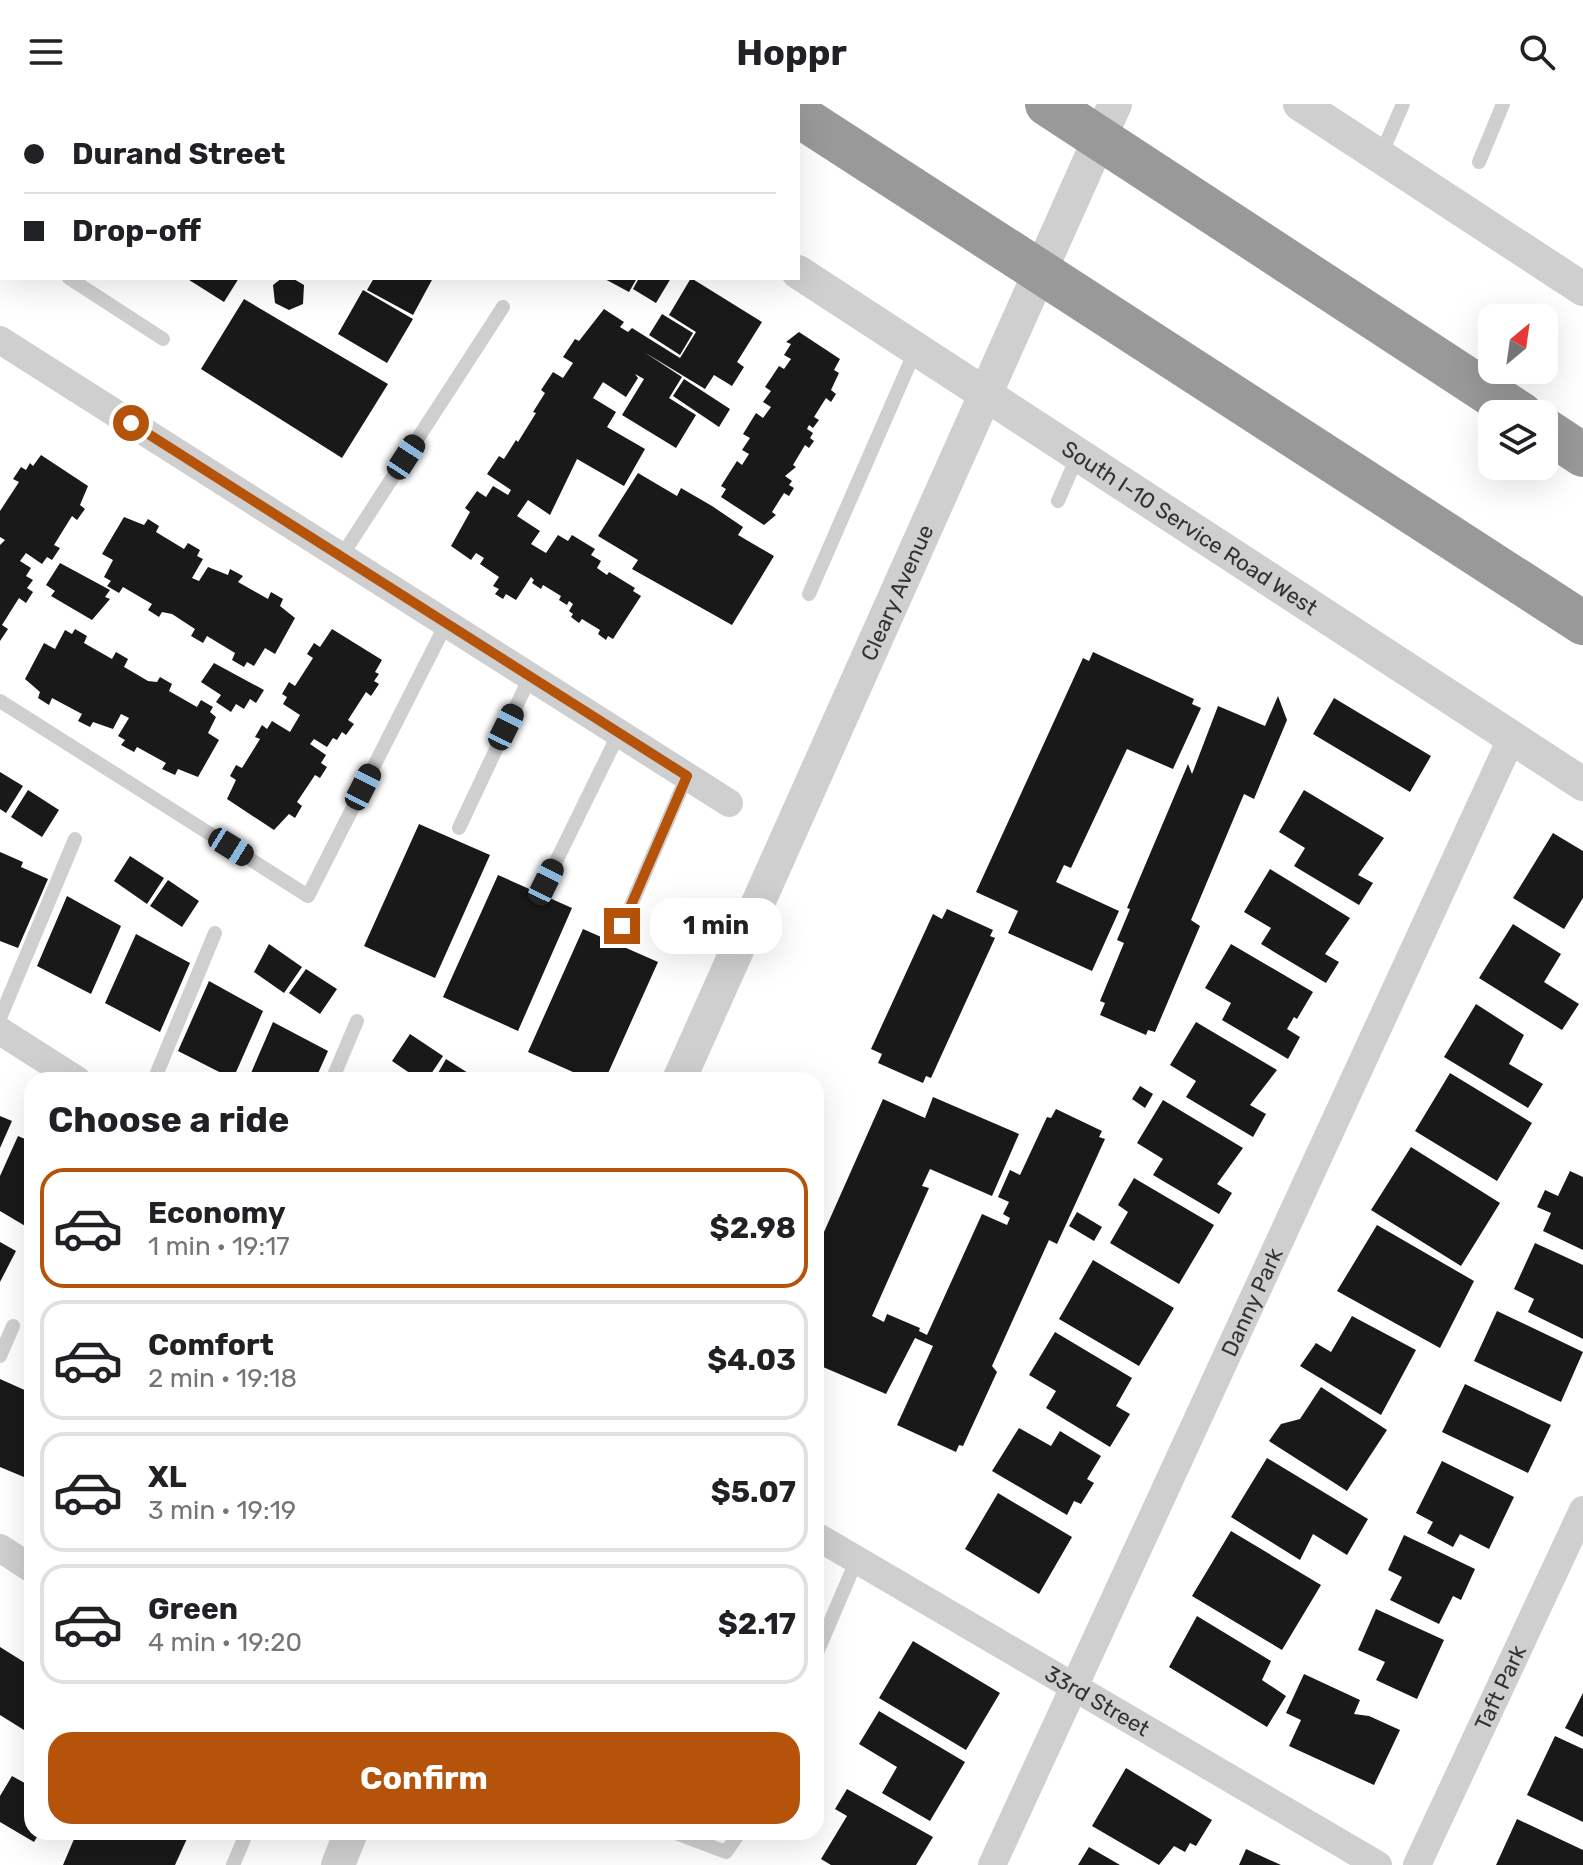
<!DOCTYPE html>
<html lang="en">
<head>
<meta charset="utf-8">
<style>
  body { margin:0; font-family:Rubik,sans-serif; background:#f6f6f6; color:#202124; height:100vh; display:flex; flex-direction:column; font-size:30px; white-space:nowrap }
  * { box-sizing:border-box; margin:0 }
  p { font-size:26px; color:#757577 }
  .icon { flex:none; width:44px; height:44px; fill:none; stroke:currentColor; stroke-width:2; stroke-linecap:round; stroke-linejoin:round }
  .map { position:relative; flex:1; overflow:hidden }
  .details { position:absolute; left:24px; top:968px; width:800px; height:768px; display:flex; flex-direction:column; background:#fff; border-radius:24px; box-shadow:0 8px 32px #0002 }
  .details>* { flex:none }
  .top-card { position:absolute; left:0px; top:0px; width:800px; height:176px; box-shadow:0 8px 32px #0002; display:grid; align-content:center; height:176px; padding:0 24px; background:#fff }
  .needle { width:52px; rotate:29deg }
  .tools { position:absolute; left:1478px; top:200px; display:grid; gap:16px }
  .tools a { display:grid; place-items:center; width:80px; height:80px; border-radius:16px; background:#fff; box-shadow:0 8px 32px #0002; font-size:40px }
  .end { position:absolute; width:36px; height:36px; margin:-18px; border:10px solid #b45309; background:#fff; box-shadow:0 0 0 4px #fff }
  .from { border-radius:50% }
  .bubble { position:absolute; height:56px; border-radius:24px; background:#fff; box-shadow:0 8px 32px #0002; font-size:26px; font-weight:700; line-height:56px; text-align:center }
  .car { position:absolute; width:24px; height:48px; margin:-24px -12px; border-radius:10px; box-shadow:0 0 6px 2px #0007; background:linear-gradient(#222 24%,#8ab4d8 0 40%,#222 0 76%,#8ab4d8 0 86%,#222 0) }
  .top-card b { display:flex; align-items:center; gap:28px; height:76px; font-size:30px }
  .top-card b+b { border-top:2px solid #e0e0e0 }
  .top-card i { width:20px; height:20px; background:#202124 }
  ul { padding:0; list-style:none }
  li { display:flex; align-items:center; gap:24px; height:120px; margin:0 16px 12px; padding:0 8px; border:4px solid #e0e0e0; border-radius:24px }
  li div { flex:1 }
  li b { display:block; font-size:30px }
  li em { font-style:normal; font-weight:700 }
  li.on { border-color:#b45309 }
  li>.icon { width:72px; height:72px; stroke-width:1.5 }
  h2 { padding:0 24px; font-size:36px; line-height:96px }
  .action { display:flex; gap:16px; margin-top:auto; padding:16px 24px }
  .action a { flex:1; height:92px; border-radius:24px; background:#b45309; color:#fff; font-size:32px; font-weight:700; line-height:92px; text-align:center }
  header { display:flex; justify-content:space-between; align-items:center; height:104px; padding:0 24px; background:#fff; font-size:36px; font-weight:700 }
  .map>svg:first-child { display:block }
</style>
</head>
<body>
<header><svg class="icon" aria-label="menu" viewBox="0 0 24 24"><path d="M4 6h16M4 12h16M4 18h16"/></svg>Hoppr<svg class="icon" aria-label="search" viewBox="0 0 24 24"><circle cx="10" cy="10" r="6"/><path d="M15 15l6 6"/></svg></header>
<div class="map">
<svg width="1583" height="1761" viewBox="0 0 1583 1761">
  <rect width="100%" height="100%" fill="#fff"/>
  <!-- building -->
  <path fill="#191919" d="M186,174H239L224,198Z
    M282,174H292L304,181L303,200L289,206L275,199L273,181Z
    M374,174H433L413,211L367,186Z
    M603,174H637L629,188Z
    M639,174H671L656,199L633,185Z
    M691,174L762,218L737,258L744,263L732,282L714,271L705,285L644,248L682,273L669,294L696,311L676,344L622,311L644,275L635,270L638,274L626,293L603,278L593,294L616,308L607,323L645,345L624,382L577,355L550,411L528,396L517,412L540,427L531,440L546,449L558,431L568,437L572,431L595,445L591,451L601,457L597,464L607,471L609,468L635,484L633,487L641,492L613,535L608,532L606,536L598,530L600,526L582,515L579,519L571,513L573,510L569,507L573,500L569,497L567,501L559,496L561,492L543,481L541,485L532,479L534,476L531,473L516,496L506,490L503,495L495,490L499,485L493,482L499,473L480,460L484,454L476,449L471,456L451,442L470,408L465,404L477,387L486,393L493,382L508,391L511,386L487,370L499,352L504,355L516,336L518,338L536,309L533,308L545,289L541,286L553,268L563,274L573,259L563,253L575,235L579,237L604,205L624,218L620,223L628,228L632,224L680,254L696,228L669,211Z
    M363,186L413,215L387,259L338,230Z
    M244,195L388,280L342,354L201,265Z
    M662,210L693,229L680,251L649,231Z
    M799,228L840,255L834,266L839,269L831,286L836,290L831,298L826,294L814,313L819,316L813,324L809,321L807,325L813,329L810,334L814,337L809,344L805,341L793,361L796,363L785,372L792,377L789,381L794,384L789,392L784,389L772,408L776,411L764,421L721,393L726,385L721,382L737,357L742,361L749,350L742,346L750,334L743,330L756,309L763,314L771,303L763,298L771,287L765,283L779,262L784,265L791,255L784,251L791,240L786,238Z
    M684,275L730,305L719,323L673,292Z
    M41,351L88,382L80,401L85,405L77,416L72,412L54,441L60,444L52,456L47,453L42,460L26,449L20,457L31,464L26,472L33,476L27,484L33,488L26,499L19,494L2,521L8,525L0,537V441L5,436L0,433V407L19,378L13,375L21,363L26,366L30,359L33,362Z
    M638,369L677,392L681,384L712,402L743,423L738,431L774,452L732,521L632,465L638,456L598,432Z
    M124,413L144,421L148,415L159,422L156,428L184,445L188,439L200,446L197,452L203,455L192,474L199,477L208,463L228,471L230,465L243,472L238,478L268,495L271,488L283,495L280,502L295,514L275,550L265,544L254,562L247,558L244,563L232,556L235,549L207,532L203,539L191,532L195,525L172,510L162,508L159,513L148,506L152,500L123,483L119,489L107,482L111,477L104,473L113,456L102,450Z
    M60,459L110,486L105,493L110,495L92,516L51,492L55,487L46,481Z
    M75,525L87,532L84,539L112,555L116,548L128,555L124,563L131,567L148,577L157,578L160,573L172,580L169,587L197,603L201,596L213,603L210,608L216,613L208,629L219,636L198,673L178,665L175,671L162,665L166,659L137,643L134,648L121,641L125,636L118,632L129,614L121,610L113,625L93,618L90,623L78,617L82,610L52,594L49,601L38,594L40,588L25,575L44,539L55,545L65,526L72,530Z
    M332,525L382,556L375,568L379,570L374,577L379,580L371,592L366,588L348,616L354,620L346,631L342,628L337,636L333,634L327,643L314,635L310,640L326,651L321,659L327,663L320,674L315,671L297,698L302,702L295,714L289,710L274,726L227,695L236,676L230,672L236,661L242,664L260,635L255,633L262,621L267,625L272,617L290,628L300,611L283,600L287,593L282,590L289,578L295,582L313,554L307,550L314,539L320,543Z
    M1093,548L1194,595L1192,600L1201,604L1173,665L1127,645L1071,764L1064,761L1056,778L1119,807L1092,867L1008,829L1018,807L976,788L1083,554L1089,557Z
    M214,559L264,586L256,599L250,595L244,605L236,600L231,608L216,598L221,591L201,578Z
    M1278,592L1287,616L1254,695L1244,690L1191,816L1200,822L1155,928L1148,926L1146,931L1100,911L1105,899L1100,897L1124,839L1117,836L1130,805L1127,804L1188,660L1192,670L1218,602L1265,622Z
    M1334,594L1431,652L1410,688L1313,630Z
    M0,668L23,682L6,709L0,705Z
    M28,686L59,706L42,733L11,713Z
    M1304,686L1384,734L1358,771L1373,779L1359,801L1294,762L1305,744L1279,728Z
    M419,720L490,751L435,874L364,842Z
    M1553,729L1583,747V794L1564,825L1513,794Z
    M0,748L23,758L21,763L48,775L18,844L0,837Z
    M130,752L164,774L147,800L114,777Z
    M1270,765L1350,814L1325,850L1339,858L1326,879L1261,840L1271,824L1244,808Z
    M498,771L572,804L518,927L443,893Z
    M168,776L199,797L182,823L150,802Z
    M67,792L121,822L91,890L37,862Z
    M947,805L993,826L990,832L995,834L931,974L926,972L923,979L878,959L882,950L871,945L933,810L942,815Z
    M1513,820L1561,850L1544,878L1579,900L1562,926L1479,874Z
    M583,825L658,858L605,976H591L528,948Z
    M136,830L190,859L160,928L105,899Z
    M269,840L302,863L284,889L254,868Z
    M1231,840L1313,888L1297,915L1294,913L1287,925L1300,933L1288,955L1222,916L1231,899L1205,884Z
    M306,865L337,885L320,910L289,889Z
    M209,877L263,907L233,975L178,947Z
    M1476,900L1524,931L1509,960L1543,980L1528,1004L1444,953Z
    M273,918L328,947L315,976H248Z
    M1196,918L1277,966L1250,1001L1266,1010L1253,1033L1186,993L1196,977L1170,961Z
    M410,930L443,952L427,976H420L392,957Z
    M446,955L476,974L475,976H434Z
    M1450,969L1532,1019L1497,1077L1415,1027Z
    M1140,982L1153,990L1145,1004L1132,995Z
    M933,993L1019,1030L992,1092L930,1065L922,1082L929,1084L872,1212L884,1218L887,1210L920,1224L919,1227L927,1231L982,1110L1007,1121L1010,1114L1003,1110L1009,1098L998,1093L1010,1066L1020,1071L1047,1013L1051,1014L1056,1005L1102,1027L1099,1033L1105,1035L1057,1140L1049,1136L992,1262L997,1268L963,1342L959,1341L956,1348L897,1321L933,1242L915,1234L886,1290L816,1260V1146L883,995L925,1014Z
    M1163,996L1243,1044L1217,1080L1232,1089L1219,1110L1153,1071L1163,1055L1137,1039Z
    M0,1012L12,1017L0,1044Z
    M18,1032L32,1038V1126L0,1107V1072Z
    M1411,1043L1500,1099L1461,1162L1371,1106Z
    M1570,1067L1583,1073V1146L1543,1127L1551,1109L1537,1103L1545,1086L1558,1092Z
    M1134,1074L1214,1121L1179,1180L1110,1139L1128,1108L1118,1101Z
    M1077,1108L1102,1123L1094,1137L1069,1122Z
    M1377,1121L1474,1177L1440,1244L1337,1187Z
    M0,1138L16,1147L0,1178Z
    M1535,1139L1583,1161V1235L1528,1208L1534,1195L1514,1185Z
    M1093,1156L1174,1204L1139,1262L1059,1215Z
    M1497,1207L1583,1248L1561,1298L1474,1257Z
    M1352,1212L1416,1246L1381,1311L1300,1262L1316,1239L1331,1248Z
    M1055,1228L1132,1274L1116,1302L1130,1310L1110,1343L1046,1304L1056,1287L1029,1271Z
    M0,1275L29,1288L27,1293L32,1295V1355L24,1373L0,1363Z
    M1465,1280L1551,1321L1528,1369L1442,1328Z
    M1321,1283L1387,1326L1347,1387L1269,1337L1281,1320L1300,1315Z
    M1019,1324L1051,1342L1060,1327L1101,1352L1087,1375L1094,1379L1081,1400L1074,1397L1067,1411L992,1367Z
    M1267,1354L1368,1415L1347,1451L1313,1430L1300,1456L1231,1413Z
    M1442,1357L1514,1393L1489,1445L1460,1430L1453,1443L1427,1429L1433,1418L1416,1409Z
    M998,1389L1072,1433L1039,1490L965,1445Z
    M1231,1427L1321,1481L1282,1546L1192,1492Z
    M1404,1431L1475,1465L1461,1496L1453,1492L1439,1520L1390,1496L1402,1473L1388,1466Z
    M1376,1505L1444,1536L1417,1595L1376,1576L1385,1558L1358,1546Z
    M1197,1512L1271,1557L1262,1576L1286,1592L1267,1623L1169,1563Z
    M913,1537L1000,1589L966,1646L879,1594Z
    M0,1543L32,1563V1631L0,1611Z
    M1304,1570L1360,1596L1354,1610L1369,1612L1400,1626L1374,1681L1289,1642L1301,1616L1286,1609Z
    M1583,1589V1633L1565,1624Z
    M879,1607L965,1658L930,1717L882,1689L897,1663L859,1640Z
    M1555,1632L1583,1645V1718L1527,1691Z
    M1126,1664L1212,1716L1196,1742L1190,1739L1185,1748L1174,1742L1159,1761L1092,1722Z
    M12,1672L32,1683V1728H40L34,1738L0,1718V1692Z
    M847,1685L933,1733L916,1761H831L821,1755L847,1712L835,1705Z
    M1517,1715L1583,1746V1761H1496Z
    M77,1728H190L175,1761H63Z
    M1089,1743L1120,1761H1078Z
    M1246,1745L1281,1761H1239Z"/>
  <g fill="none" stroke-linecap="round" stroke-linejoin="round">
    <!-- service -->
    <path stroke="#cfcfcf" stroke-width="14" d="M1380,53L1403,0
      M1479,58L1503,0
      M0,129L2,130
      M69,174L163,235
      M1058,397L1078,351
      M341,453L503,203
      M809,490L916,245
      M0,597L308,792L446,520
      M459,724L530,573
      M546,778L619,629
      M622,822L687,672
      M0,914L75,735
      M154,976L215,829
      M332,976L357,917
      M31,1175L32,1172
      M0,1252L13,1222
      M816,1551L857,1455
      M673,1728L726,1748L740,1728
      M233,1761L247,1728"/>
    <!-- minor -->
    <g stroke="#cfcfcf" stroke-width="28">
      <path d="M0,236L729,699"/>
      <path d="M0,927L77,976"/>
      <path id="s1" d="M816,1432L1378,1761"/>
      <path d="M0,1444L32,1465"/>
      <path id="s2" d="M992,1761L1512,633"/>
      <path id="s3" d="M1417,1761L1583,1406"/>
    </g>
    <!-- tertiary -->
    <g stroke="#cfcfcf" stroke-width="34">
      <path d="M541,0L544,2"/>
      <path d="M1300,0L1583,185"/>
      <path id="s4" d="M798,168L1583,680"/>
      <path id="s5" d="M679,976L1115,0"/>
      <path d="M338,1761L351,1728"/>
    </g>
    <!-- motorway -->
    <path stroke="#999" stroke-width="44" d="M1047,0L1521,310
      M798,11L1583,519
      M1544,325L1583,351"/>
  </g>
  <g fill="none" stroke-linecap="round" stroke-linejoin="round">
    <!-- route -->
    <path stroke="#b45309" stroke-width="10" d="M131,319L687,672L622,822"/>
  </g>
  <g text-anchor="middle" stroke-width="8" stroke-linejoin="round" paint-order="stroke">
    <!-- street labels -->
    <g font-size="22" fill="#323232" stroke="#fff">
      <text dy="8" stroke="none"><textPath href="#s4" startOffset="468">South I-10 Service Road West</textPath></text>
      <text dy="8" stroke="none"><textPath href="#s5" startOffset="534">Cleary Avenue</textPath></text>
      <text dy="8" stroke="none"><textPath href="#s2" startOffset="620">Danny Park</textPath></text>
      <text dy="8" stroke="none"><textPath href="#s3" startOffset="196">Taft Park</textPath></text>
      <text dy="8" stroke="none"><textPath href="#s1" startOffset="326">33rd Street</textPath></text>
    </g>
  </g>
</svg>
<div class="tools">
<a><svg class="needle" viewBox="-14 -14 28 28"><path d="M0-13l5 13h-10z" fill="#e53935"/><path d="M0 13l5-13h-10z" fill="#757577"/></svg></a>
<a><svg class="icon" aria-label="layers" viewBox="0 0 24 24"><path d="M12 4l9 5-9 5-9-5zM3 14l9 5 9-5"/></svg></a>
</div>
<i class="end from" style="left:131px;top:319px"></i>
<i class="end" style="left:622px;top:822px"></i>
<div class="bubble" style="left:650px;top:794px;width:132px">1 min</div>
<i class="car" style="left:406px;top:353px;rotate:33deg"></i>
<i class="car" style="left:506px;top:623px;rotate:26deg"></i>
<i class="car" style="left:363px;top:683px;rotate:27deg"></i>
<i class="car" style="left:231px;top:743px;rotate:122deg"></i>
<i class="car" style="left:546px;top:778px;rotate:26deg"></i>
<div class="top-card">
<b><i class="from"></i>Durand Street</b>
<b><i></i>Drop-off</b>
</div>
<section class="details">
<h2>Choose a ride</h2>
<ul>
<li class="on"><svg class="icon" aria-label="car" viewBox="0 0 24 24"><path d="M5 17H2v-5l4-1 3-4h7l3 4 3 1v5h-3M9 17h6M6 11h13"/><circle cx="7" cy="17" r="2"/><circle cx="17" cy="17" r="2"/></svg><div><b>Economy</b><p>1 min · 19:17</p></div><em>$2.98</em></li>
<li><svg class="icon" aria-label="car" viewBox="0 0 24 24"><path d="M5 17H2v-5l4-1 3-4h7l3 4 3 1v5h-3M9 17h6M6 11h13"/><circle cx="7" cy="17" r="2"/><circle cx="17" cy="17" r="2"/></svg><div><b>Comfort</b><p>2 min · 19:18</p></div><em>$4.03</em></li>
<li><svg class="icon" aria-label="car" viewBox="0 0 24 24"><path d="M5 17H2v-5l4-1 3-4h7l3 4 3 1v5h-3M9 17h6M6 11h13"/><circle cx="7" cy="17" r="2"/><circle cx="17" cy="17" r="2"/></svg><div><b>XL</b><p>3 min · 19:19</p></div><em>$5.07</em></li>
<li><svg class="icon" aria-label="car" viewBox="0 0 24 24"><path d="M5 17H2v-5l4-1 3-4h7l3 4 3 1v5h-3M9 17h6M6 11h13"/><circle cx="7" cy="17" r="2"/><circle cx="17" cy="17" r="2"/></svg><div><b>Green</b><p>4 min · 19:20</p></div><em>$2.17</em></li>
</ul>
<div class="action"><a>Confirm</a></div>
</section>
</div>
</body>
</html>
